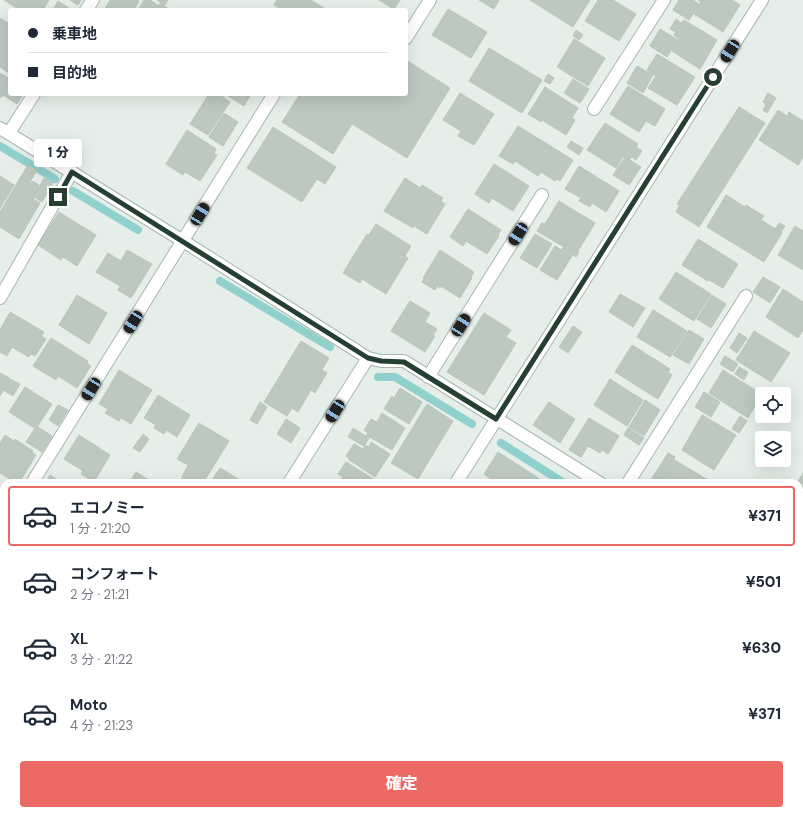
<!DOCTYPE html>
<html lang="ja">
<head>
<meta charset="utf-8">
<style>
  body { margin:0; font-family:"DM Sans","Noto Sans JP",sans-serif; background:#f6f6f7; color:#1f2937; height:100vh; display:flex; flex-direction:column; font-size:15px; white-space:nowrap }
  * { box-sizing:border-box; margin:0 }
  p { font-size:13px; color:#747a83 }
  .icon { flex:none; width:22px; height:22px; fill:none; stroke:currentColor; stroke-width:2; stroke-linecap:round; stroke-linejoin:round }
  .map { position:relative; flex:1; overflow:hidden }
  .panel { position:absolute; left:0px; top:479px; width:803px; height:336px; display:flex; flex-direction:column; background:#fff; border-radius:12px 12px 0 0; box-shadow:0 4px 16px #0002 }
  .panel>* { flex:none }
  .banner { position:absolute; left:8px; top:8px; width:400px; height:88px; border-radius:4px; box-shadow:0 4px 16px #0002; display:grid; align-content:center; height:88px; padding:0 20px; background:#fff }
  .buttons { position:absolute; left:755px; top:387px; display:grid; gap:8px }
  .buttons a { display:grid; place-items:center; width:36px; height:36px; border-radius:4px; background:#fff; box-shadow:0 4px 16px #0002; font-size:20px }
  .end { position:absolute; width:18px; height:18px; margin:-9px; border:5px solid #253f33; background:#fff; box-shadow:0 0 0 2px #fff }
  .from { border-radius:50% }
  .bubble { position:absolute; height:28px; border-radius:4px; background:#fff; box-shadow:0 4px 16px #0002; font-size:13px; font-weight:800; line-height:28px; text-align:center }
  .car { position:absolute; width:12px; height:24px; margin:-12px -6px; border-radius:5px; box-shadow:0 0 3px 1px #0007; background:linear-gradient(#222 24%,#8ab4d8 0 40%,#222 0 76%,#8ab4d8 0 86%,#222 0) }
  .banner b { display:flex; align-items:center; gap:14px; height:38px; font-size:15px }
  .banner b+b { border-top:1px solid #e0e1e3 }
  .banner i { width:10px; height:10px; background:#1f2937 }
  ul { padding:7px 0 0; list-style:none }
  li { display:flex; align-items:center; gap:12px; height:60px; margin:0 8px 6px; padding:0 12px; border:2px solid transparent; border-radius:4px }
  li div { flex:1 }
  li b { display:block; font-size:15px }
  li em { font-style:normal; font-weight:800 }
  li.active { border-color:#ed6964 }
  li>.icon { width:36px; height:36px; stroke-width:1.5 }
  .button { display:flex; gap:8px; margin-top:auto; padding:8px 20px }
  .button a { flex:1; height:46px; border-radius:4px; background:#ed6964; color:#fff; font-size:16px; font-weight:800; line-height:46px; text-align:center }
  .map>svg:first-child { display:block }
</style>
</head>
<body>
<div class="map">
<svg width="803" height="815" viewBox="0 0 803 815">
  <rect width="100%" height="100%" fill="#e5eee8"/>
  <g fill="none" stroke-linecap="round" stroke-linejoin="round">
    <!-- stream -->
    <path stroke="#90d0cd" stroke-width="8" d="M0,146L55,179
      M73,191L138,230
      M220,281L330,347
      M378,377H395L472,424
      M501,443L564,483"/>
  </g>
  <!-- building -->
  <path fill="#bbc9c1" stroke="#b8c7be" d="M4,0H49L43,10H20Z
    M70,0H81L78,5Z
    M110,0H137L139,1L134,10H104Z
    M144,0H150L159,6L160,3L170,10H138Z
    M157,0H168L165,5Z
    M277,0H311L327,10H283L274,5Z
    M379,0H400L394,9Z
    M479,0H499L494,9Z
    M530,0H590L573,27Z
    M598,0H613L636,14L619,41L585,21Z
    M679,0H693L699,4L689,20L673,10Z
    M698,0H732L740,5L723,32L694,14L701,2Z
    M58,1L72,10H53Z
    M448,9L487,32L471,58L432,35Z
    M0,18L10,24V74L0,67V59L1,57H0Z
    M676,19L681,23L684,20L717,40L700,69L672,51L679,39L674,35L676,32L670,29Z
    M660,29L678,40L667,57L650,46Z
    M576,30L583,35L579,40L573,36Z
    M574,39L605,58L588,86L557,67Z
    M489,48L542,80L522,113L469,81Z
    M657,54L695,77L677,105L648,88L656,76L647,70Z
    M406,60L450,88L407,158L352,124L333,154L282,122L300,94H406Z
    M637,66L653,75L643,93L627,83Z
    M0,73L10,79V94H23L17,104L3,95L2,97H0Z
    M548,74L554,78L550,84L544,81Z
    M573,79L589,89L580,103L564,93Z
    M628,86L665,109L655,126L646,121L639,132L610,114Z
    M545,87L578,108L572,118L575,120L566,135L542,120L541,122L528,114Z
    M460,93L494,114L474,145L458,136L461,131L443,120Z
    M768,93L776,98L767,113L763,110L766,104L763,102Z
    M209,94H219L230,102L208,135L190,124Z
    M225,94H251L244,106Z
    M739,107L765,123L699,227L676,212L680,205L677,204Z
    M778,110L787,116L789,112L803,121V157L798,165L759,140Z
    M224,113L238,122L223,146L209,137Z
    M605,123L638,144L636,147L642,151L636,160L632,157L629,160L623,156L616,168L587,150Z
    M518,126L573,160L560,181L557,179L555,181L541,172L538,176L515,161L513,164L499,156Z
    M273,127L336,167L325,184L317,179L302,202L247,168Z
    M187,130L216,149L214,153L217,155L200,181L185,172L183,175L166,164Z
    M571,141L583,148L579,155L567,147Z
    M625,157L641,167L629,185L613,175Z
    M494,164L529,186L513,211L492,198L489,203L475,194Z
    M28,165L37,170L29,183L20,178Z
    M579,166L619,191L606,212L592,203L590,207L579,201L581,198L565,189Z
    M0,176L14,185L0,208Z
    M20,178L31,184L32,181L39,185L37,188H39L33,199L40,203L19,239L0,227V212Z
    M44,178L53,183L42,202L34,197Z
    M405,178L445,204L427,234L414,226L413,228L384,211Z
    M422,185L443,198L441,201L420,188Z
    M726,195L745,207L746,205L764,216L761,220L782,233L764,262L707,227Z
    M559,201L595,223L578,251L566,244L564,247L537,231L542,223L545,224Z
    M468,209L501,230L498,235L499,236L487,254L466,241L463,246L450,237Z
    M59,212L96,235L77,266L63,257L61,260L38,245Z
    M779,223L785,226L781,232L775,229Z
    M376,224L411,246L405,256L369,235Z
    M795,226L803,231V270L778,255Z
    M367,234L408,258L386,294L362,279L360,283L343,273Z
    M535,234L552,244L537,268L520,258Z
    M698,239L738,264L723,288L709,280L708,281L682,265Z
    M566,244L579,252L576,257L562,249Z
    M555,246L572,256L557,280L540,270Z
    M127,250L152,264L131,298L118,290L120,286L96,272L108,253L121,261Z
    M440,250L474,272L471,277L472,278L460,298L441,286L440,288L437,286L435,290L422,282L424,279L423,278Z
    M676,272L711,294L694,321L659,299Z
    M763,277L780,287L770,303L753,292Z
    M783,289L803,302V330L798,338L766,317Z
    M620,294L645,308L633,327L609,312Z
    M77,295L107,313L89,344L59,325Z
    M712,295L726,304L711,328L697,319Z
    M410,301L430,313L425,322L437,329L433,335L435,336L425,352L391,331Z
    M653,310L687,331L670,357L637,337Z
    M10,312L44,332L29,357L12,347L7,356L0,352V330Z
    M484,313L511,330L506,337L516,343L484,395L447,372Z
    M573,326L582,332L568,353L559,347Z
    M689,330L704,339L689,364L673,355Z
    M754,331L790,353L771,382L736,360Z
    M739,333L747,338L737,353L730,348Z
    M41,336L46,339L35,356L31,354Z
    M51,338L88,361L87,363L91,366L77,388L58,376L56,380L33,366Z
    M301,341L329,358L322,370L327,373L315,393L311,390L298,412L292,408L287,416L264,402Z
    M632,345L670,369L668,372L672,375L658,399L615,372Z
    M725,356L738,364L733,372L720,364Z
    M739,367L748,372L744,380L735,374Z
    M119,370L152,390L131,424L121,418L119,421L105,413L108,409L99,404Z
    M723,370L762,394L748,418L709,393Z
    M0,373L10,378L0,396Z
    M10,379L20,384L13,396L3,390Z
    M610,379L643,400L627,426L594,405Z
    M25,387L52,404L36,429L9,412Z
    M400,388L422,402L409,424L384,409L392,396L394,398Z
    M704,392L720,402L711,417L695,407Z
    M158,395L190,415L177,437L166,430L164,434L154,428L156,425L144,418Z
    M645,400L660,410L644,436L629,427Z
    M260,402L267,407L257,424L250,420Z
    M549,402L575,419L560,443L533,425Z
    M427,404L453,421L418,479L391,463Z
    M58,405L68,410L58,426L49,420Z
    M382,413L405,428L392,450L366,435L368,433L364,430L371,419L377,422Z
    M702,415L736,435L714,470L682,450Z
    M740,416L747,421L739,433L732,429Z
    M589,418L619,436L608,454L602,450L600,453L588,446L581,457L569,450Z
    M286,419L300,428L291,443L277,434Z
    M199,423L229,441L203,483H192L182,477L188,465L177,459Z
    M38,427L52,436L42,452L26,442L35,428L36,429Z
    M353,428L369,438L364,446L348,437Z
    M628,428L644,438L639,445L624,435Z
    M143,434L149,439L140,452L133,448Z
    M5,435L36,455L19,483H16L0,473V443Z
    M79,435L110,455L94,482L81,474L83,471L64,459Z
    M15,439L33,451L32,452L14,442Z
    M371,442L390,454L375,477L348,459L349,458L346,456L354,444L363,449L365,445L369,447Z
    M498,452L540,479L537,483H496L484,474Z
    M668,453L675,457L658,483H649Z
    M673,459L708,480L706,483H658Z
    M346,462L375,480L373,483H342L340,482L343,477L338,474Z
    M220,468L245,483H210Z
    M136,472L154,483H129Z
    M803,473V495L799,492V483H797Z
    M50,475L63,483H45Z
    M182,478L190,483L179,482Z
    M799,496L803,499L802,533L799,531Z
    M0,547L4,550V586L0,583Z
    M799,706L803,708V748L801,750L799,748Z
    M0,742L4,745V785L0,783Z
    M799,752L803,754V762L799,770Z
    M0,792L4,794V810L1,815Z
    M4,810V811H14L11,815H1Z
    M158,811H174L172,815H156Z
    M174,811H234L232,815H172Z
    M272,811H321L319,815H270Z
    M410,811H457L455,815H408Z
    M537,811H579L576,815H539L536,813Z
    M589,811H593L599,815H586Z"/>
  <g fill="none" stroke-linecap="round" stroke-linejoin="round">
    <defs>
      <path id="minor" d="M86,10L93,0
        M406,38L430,0
        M594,109L664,0
        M9,133L34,94
        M0,298L72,172
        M368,358L381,361H404L600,483
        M428,377L542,195
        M32,483L274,94
        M456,483L762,0
        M628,483L746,296
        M0,510L4,513
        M800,608L803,603
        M799,796L803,789
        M488,811L495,815
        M251,815L253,811
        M675,815L678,811
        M787,815L790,811"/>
      <path id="tertiary" d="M0,128L183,241L368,358L289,483
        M114,815L118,811"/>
    </defs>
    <!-- minor casing -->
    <use href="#minor" stroke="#a8b6ae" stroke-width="14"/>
    <!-- tertiary casing -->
    <use href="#tertiary" stroke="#a8b6ae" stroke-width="14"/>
    <!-- minor -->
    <use href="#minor" stroke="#fff" stroke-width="12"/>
    <!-- tertiary -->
    <use href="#tertiary" stroke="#fff" stroke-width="12"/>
  </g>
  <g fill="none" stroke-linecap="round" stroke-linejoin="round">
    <!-- route -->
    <path stroke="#253f33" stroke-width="5" d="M58,197L72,172L368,358L381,361L404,362L496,419L713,77"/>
  </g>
</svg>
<div class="buttons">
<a><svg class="icon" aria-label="locate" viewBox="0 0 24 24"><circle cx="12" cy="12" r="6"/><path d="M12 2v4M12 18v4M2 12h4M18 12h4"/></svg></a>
<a><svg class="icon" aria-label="layers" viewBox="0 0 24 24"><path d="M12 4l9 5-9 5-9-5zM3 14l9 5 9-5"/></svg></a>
</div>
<i class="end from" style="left:713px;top:77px"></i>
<i class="end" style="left:58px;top:197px"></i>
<div class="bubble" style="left:34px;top:139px;width:48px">1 分</div>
<i class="car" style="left:730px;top:51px;rotate:212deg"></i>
<i class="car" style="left:200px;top:214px;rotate:31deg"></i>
<i class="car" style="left:518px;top:234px;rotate:212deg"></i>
<i class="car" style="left:133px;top:322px;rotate:212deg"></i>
<i class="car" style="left:461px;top:325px;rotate:32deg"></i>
<i class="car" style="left:91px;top:389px;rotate:212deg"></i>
<i class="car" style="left:335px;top:411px;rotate:212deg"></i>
<div class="banner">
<b><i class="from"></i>乗車地</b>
<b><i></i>目的地</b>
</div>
<section class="panel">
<ul>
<li class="active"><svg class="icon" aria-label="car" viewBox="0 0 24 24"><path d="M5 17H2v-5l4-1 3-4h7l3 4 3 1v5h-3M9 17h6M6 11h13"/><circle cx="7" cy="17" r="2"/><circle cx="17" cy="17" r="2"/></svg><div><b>エコノミー</b><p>1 分 · 21:20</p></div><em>¥371</em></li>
<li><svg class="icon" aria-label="car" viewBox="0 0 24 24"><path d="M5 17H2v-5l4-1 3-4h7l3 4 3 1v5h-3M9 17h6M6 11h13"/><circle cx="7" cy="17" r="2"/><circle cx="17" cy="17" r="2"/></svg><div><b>コンフォート</b><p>2 分 · 21:21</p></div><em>¥501</em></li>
<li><svg class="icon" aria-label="car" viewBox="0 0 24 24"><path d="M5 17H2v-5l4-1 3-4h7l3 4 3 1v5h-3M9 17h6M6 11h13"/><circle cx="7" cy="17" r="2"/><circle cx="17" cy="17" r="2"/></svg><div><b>XL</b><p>3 分 · 21:22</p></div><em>¥630</em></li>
<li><svg class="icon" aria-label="car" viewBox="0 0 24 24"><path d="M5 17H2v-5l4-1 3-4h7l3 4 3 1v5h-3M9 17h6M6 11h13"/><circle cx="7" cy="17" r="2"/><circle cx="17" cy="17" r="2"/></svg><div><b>Moto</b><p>4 分 · 21:23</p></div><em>¥371</em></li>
</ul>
<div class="button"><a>確定</a></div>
</section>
</div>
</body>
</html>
